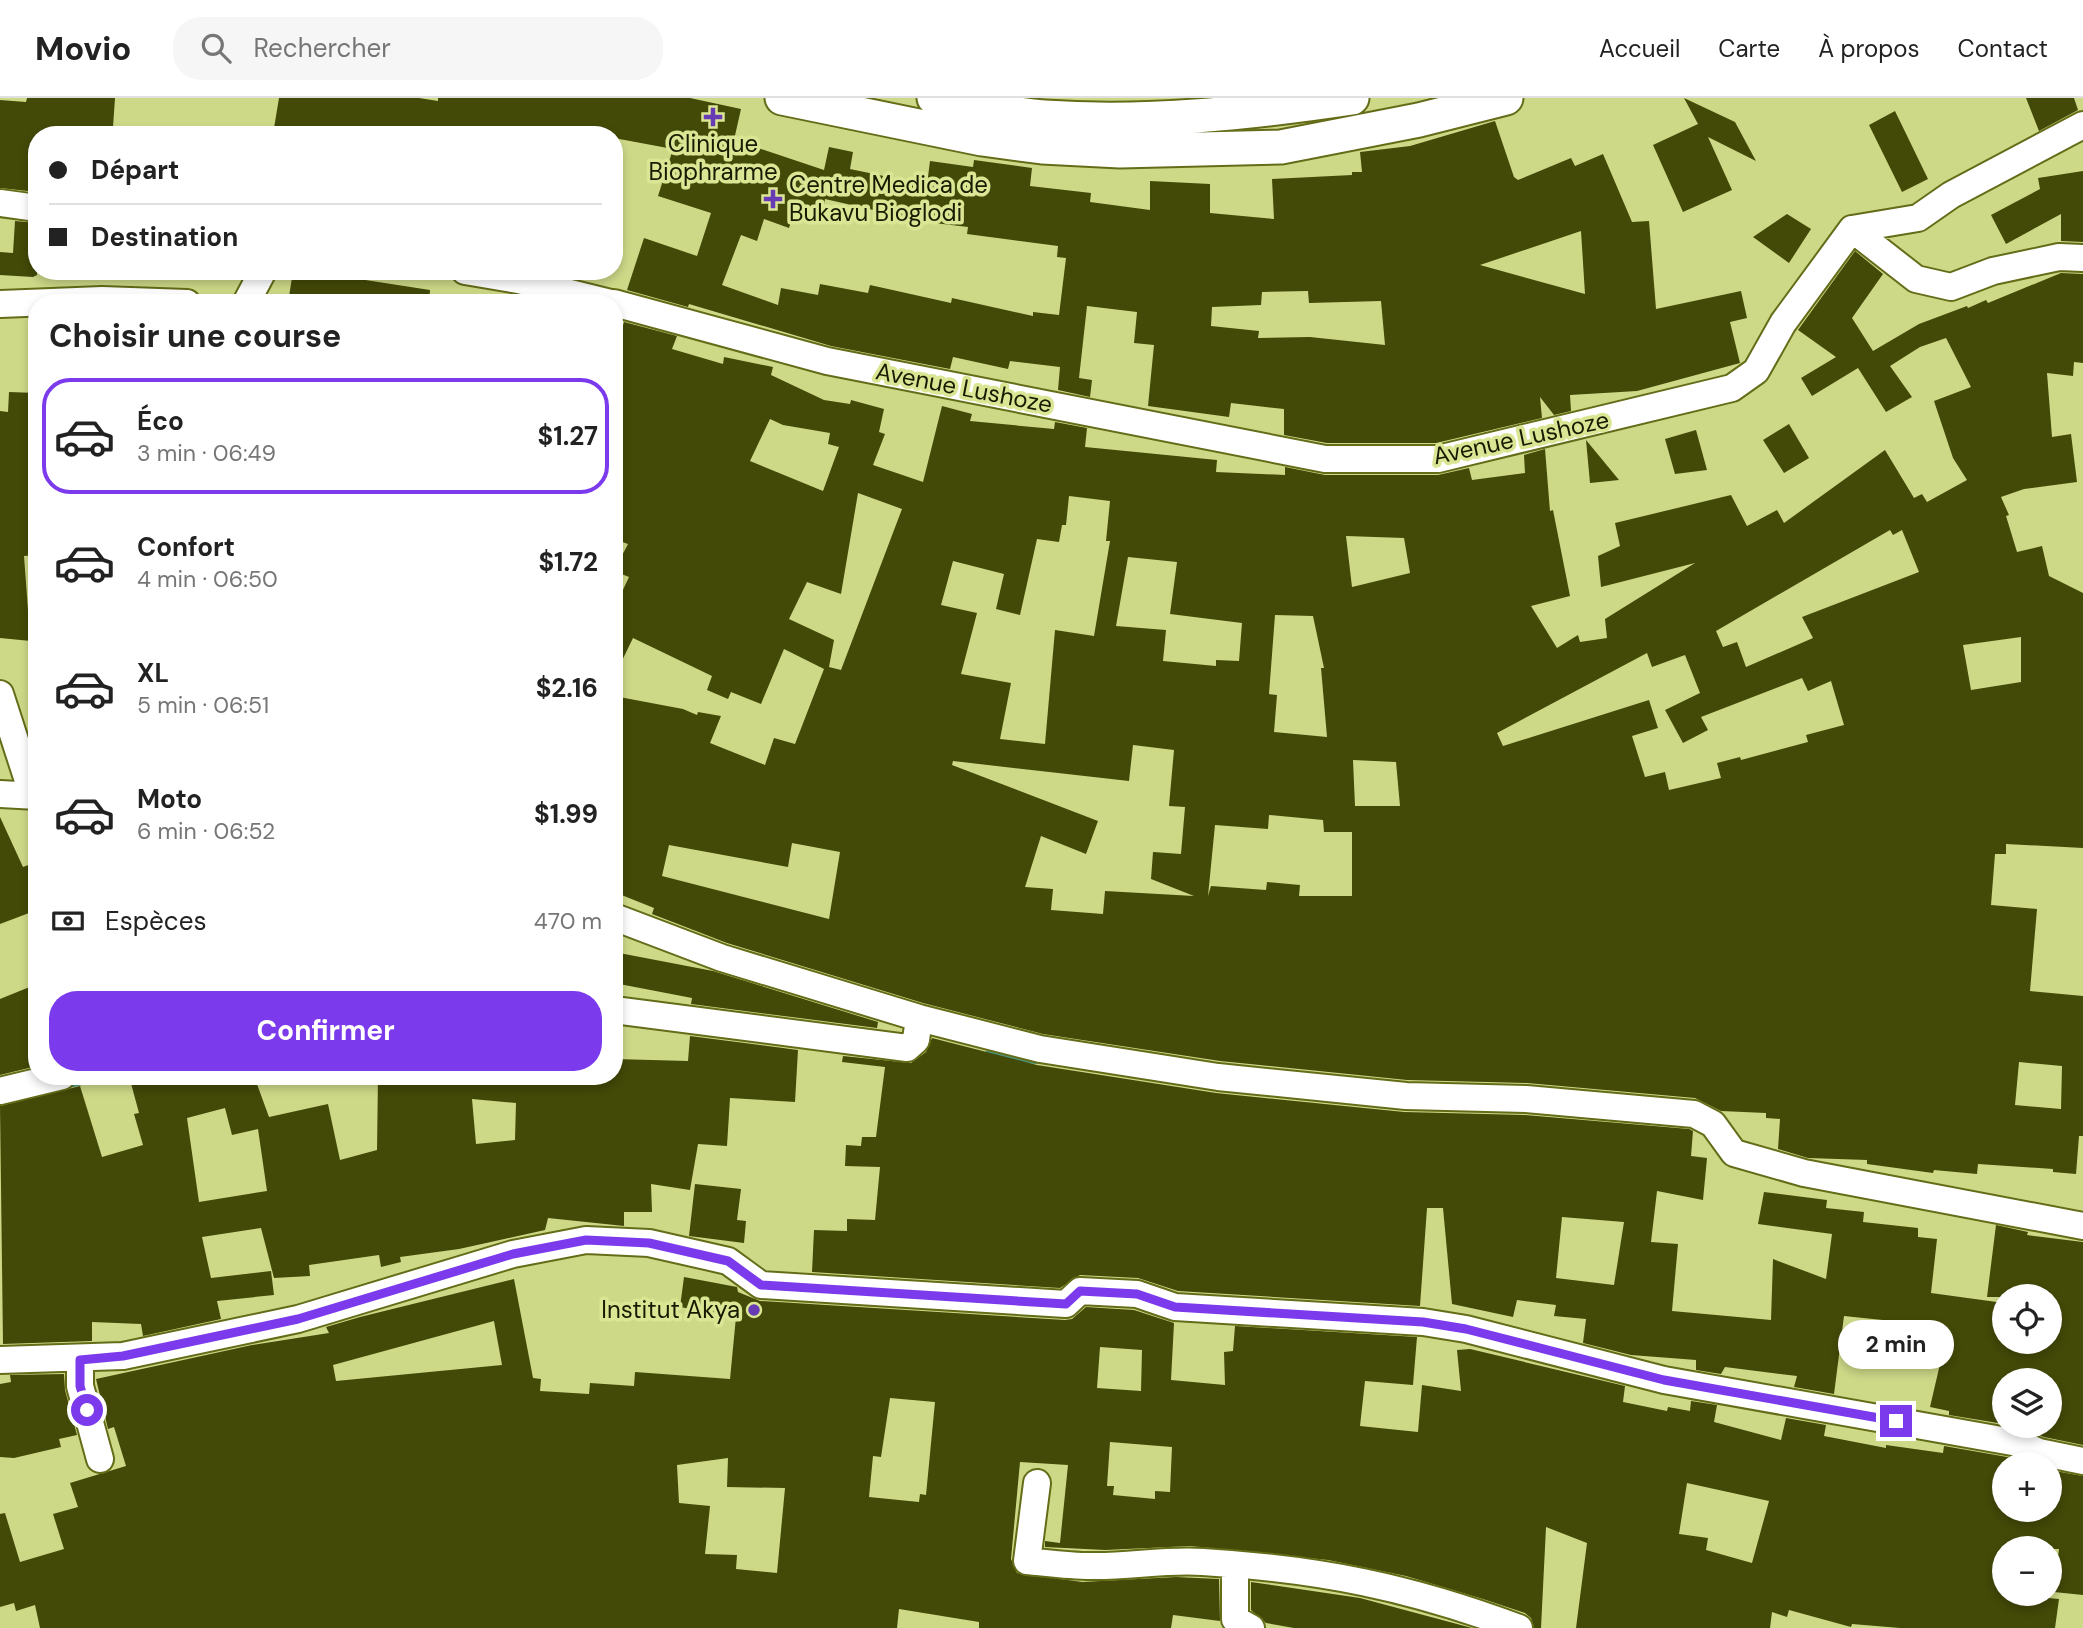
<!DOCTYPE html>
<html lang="fr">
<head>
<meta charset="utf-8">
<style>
  body { margin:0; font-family:"DM Sans",sans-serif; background:#f6f6f6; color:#222; height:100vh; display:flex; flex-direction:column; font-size:26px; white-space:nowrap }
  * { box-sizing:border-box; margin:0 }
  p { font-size:23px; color:#767676 }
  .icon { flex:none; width:38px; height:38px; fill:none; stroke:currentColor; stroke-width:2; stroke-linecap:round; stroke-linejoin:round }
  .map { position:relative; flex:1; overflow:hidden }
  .sheet { position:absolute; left:28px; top:196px; width:595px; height:791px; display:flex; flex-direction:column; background:#fff; border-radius:28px; box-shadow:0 4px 10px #0003 }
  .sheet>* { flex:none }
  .guide { position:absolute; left:28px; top:28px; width:595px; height:154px; border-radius:28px; box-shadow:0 4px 10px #0003; display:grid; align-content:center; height:154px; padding:0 21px; background:#fff }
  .controls { position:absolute; left:1992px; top:1186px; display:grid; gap:14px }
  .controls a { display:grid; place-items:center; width:70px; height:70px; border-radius:50%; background:#fff; box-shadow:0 4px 10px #0003; font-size:35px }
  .end { position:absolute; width:32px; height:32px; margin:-16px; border:9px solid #7c3aed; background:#fff; box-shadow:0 0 0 4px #fff }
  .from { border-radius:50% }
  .bubble { position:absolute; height:49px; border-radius:24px; background:#fff; box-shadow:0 4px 10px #0003; font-size:23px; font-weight:700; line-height:49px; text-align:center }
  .guide b { display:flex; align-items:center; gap:24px; height:66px; font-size:26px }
  .guide b+b { border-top:2px solid #e0e0e0 }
  .guide i { width:18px; height:18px; background:#222 }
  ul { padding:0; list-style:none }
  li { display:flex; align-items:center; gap:21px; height:116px; margin:0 14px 10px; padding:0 7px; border:4px solid transparent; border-radius:28px }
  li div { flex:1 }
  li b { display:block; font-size:26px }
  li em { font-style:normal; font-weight:700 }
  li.current { border-color:#7c3aed }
  li>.icon { width:63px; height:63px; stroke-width:1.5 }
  h2 { padding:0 21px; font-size:32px; line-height:84px }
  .pay { display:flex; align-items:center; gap:18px; height:77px; padding:0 21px; font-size:26px }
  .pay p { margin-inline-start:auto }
  .cta { display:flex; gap:14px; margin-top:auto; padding:14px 21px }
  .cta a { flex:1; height:80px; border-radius:28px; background:#7c3aed; color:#fff; font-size:28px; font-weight:700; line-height:80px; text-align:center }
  header { display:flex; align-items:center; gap:42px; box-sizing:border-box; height:98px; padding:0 35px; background:#fff; border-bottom:2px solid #e0e0e0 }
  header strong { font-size:33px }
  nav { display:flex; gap:38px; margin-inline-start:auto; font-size:24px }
  .search { width:490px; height:63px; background:#f6f6f6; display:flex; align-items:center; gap:18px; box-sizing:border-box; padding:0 24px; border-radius:28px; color:#767676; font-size:26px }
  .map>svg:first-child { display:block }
</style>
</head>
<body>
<header>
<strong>Movio</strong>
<div class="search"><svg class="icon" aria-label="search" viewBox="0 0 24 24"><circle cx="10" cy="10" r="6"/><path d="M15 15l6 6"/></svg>Rechercher</div>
<nav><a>Accueil</a><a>Carte</a><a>À propos</a><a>Contact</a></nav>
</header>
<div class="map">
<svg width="2083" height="1530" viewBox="0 0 2083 1530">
  <rect width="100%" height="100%" fill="#ced988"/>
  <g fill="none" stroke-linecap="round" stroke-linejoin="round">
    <!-- stream -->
    <path stroke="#4b9784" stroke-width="8" d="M989,956L1035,962
      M64,987L103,978"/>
  </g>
  <!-- building -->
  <path fill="#434907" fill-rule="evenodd" d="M27,0H115L113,29H108V37H37V94L0,90V2L26,4Z
    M279,0H419L438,3V0H690L741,11L734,42L824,72L829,49L853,54L850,71L927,87L930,63L973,69L974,62L1032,70L1030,88L1091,95L1090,104L1150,112V83L1210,86V115L1274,121L1272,81L1352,77V74H1362L1360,54L1410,48L1495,23L1514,79L1518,82L1571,60L1575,68L1603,56L1632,124L1649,123L1656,211L1741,193L1747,220L1730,224L1740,265L1637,293L1570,297L1571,313L1554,317L1540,299L1542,320L1436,345H1327L1284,337V311L1231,305L1229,319L1148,308L1154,247L1134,245L1137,214L1087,208L1079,280L1092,282L1090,299L1058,292L1060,269L1010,263L1008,271L953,259L950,271L831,248L689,206L688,209L627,192L644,140L697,158L711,115L658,98L673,51L614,40V37H557L510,29L509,37H312L274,30ZM825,101L926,124L968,129L967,136L1058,148L1057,159L1066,160L1059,217L1033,214V218L952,200L951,205L870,187L868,195L820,186L818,197L781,190L778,207L722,187L741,137L757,143L764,121L789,130L796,107L823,113ZM1581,133L1585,196L1480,167ZM1308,193L1309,205L1381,203L1385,247L1310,239L1258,240L1259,233L1211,228L1212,209L1261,207L1262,194Z
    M1684,0L1735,24L1756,63L1708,39L1732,92L1683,114L1653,47L1698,26Z
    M2026,0H2074L2078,12L2039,33Z
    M1895,13L1928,81L1902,94L1869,27Z
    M2083,73V144L2061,143V116L2006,146L1991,117L2040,91L2038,80Z
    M1787,116L1811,131L1789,165L1753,139Z
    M15,123L37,125V177L33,179L0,177V154L13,155Z
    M1855,153L1883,176L1852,220L1873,253L1919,226L1967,208L1968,210L1986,202L1988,205L2061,175L2083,176V265L2074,264L2073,278L2047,275L2052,339L2071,336L2077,384L2024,391L2001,399L2009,417L2006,418L2017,454L2042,448L2049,478L2083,495V750L2006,746V756H1995L1991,807L2037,811L2030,893L2083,898V1038H2079L2076,1076L2053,1074V1071L1978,1066L1977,1076L1934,1072L1933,1075L1867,1066V1062L1808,1060L1778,1051L1780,1021L1766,1020V1015L1721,1013L1695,1000L1527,985L1407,982L1220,963L1043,936L923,905L727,845L652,816L654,810L614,794V749L623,727L614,723V598L683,611L697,617L698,614L721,618L710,645L765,667L774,640L795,646L824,571L784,551L761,606L731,594L728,601L707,592L712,578L633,540L614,579V511L629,479L614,473L628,446L614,441V257L624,224L677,238L672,251L723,266L724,259L773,269L771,277L824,302L850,306L851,302L884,311L879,334L885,336L873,367L923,384L942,308L972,316L970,323L1054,331L1055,324L1087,330L1085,349L1217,362L1216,374L1285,377V369L1325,377H1438L1469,370L1472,382L1525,375L1524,357L1545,351L1550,413L1553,412L1570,498L1531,508L1557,550L1578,537L1580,544L1607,540L1605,521L1695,465L1601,489L1598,458L1620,448L1615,425L1731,397L1747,428L1777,412L1784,425L1885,352L1914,400L1922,396L1927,404L1967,382L1953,360L1934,303L1971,289L1946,240L1920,249L1890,268L1912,299L1886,314L1858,270L1812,298L1801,280L1836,259L1798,232ZM770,321L783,327L830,335L828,346L839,349L823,393L750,363ZM858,395L902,411L841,572L829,569L834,542L789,521L807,484L841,496ZM1069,398L1110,403L1106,443H1110L1094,538L1055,532L1045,646L1000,641L1011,585L961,576L977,515L941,507L953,463L1004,476L996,511L1020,517L1037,441L1059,444L1062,427H1066ZM1890,432L1893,437L1902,432L1919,474L1802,519L1813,540L1746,569L1737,544L1723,549L1716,533ZM1346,438L1404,440L1410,475L1352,489ZM1128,459L1177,464L1170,516L1242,525L1239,563L1216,562V568L1163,563L1166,532L1116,528ZM1275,517L1313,518L1324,570H1321L1327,639L1274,634L1277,597L1269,596ZM2021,539V584L1971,592L1963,547ZM1647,555L1652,569L1685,557L1700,595L1665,612L1683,645L1708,632L1701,619L1802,580L1808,593L1831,583L1844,627L1806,637L1808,644L1741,662L1740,659L1717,665L1721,680L1669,692L1665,674L1645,679L1632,638L1658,630L1649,602L1503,648L1497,635ZM1133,647L1174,652L1169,708L1185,709L1181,756L1153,754L1151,781L1194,798L1105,793L1103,816L1051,812L1053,791L1025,789L1041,738L1086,756L1098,723L952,667L953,663L1129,683ZM1353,662L1396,664L1400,708H1355ZM1269,717L1323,722L1324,734H1352V798H1299L1300,787L1267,784L1266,792L1211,788L1208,798L1215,727L1268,731ZM792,745L840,754L829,821L662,778L669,747L788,769ZM2019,964L2062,968L2061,1011L2015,1007Z
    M293,173H334L333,177L430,192L429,205H288Z
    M9,294L37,295V457L24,458L28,512H34L31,543L0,540V313L8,314Z
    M1789,326L1809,360L1784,375L1763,342Z
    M1696,332L1707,372L1675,376L1665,341Z
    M1586,342L1619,382L1590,385Z
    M0,719L23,769L31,766L37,780V812L0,826Z
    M614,854L713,873L878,924L877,930L691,906L692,900L614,885Z
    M37,886V968L0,977V901Z
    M690,938L798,952L795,1004L730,1000L727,1048L698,1046L690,1092L651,1086L652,1114H624V1128L548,1120L545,1132L459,1151L400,1159L401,1164L381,1169L379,1157L309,1167L310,1178L274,1180L261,1130L202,1139L211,1180L271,1173L274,1197L217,1203L221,1221L143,1238L141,1226L92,1224V1243L3,1246L0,1008L80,988L102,1059L143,1047L134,1016L139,1015L129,978H254L269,1019L328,1006L340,1062L377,1052L378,978H614V961L688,963ZM472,1001L516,1005L515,1042L476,1046ZM225,1010L232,1037L258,1031L267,1093L199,1104L187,1020Z
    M932,940L1037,967L1216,995L1404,1014L1525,1017L1689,1031L1693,1033L1691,1058L1707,1060L1703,1102L1657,1093L1651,1144L1678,1146L1672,1213L1771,1222L1773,1161L1826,1181L1832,1136L1758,1126L1764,1094L1827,1102L1826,1110L1864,1114L1863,1124L1918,1130V1139L1937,1141L1931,1195L2004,1205V1244H2049V1199H1987L1996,1127L2028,1134L2027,1137L2083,1144V1347L2044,1339L2014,1328H2049V1283H2004V1326L1949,1317V1313L1930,1309L1940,1266L1898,1261L1902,1224L1844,1218L1834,1296L1794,1289L1797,1278L1725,1269L1721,1276L1696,1272V1262L1631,1257L1583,1245L1586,1221L1554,1218L1556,1207L1517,1202L1513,1219L1452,1206L1443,1110H1427L1420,1208L1178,1193L1138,1180L1080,1177L1060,1190L812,1174L814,1132L847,1133V1121L875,1122L880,1069L845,1068L846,1047L861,1048L862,1039H876L885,969L842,964L843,958L911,965L926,954ZM1562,1119L1624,1124L1614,1187L1556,1180Z
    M695,1086L741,1091L737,1122L746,1123L744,1145L689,1138Z
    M684,1179L737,1189L738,1194L760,1203L1065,1222L1072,1221L1086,1209L1134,1212L1174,1225L1171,1282L1225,1287L1224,1254L1233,1253L1235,1228L1417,1239L1413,1287L1365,1283L1360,1328L1418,1334L1422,1287L1461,1293L1457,1252L1470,1251L1625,1288L1623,1304L1667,1313L1668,1309L1690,1313L1691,1303L1717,1307L1714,1324L1781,1342L1786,1320L1826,1327L1824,1338L1886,1350V1347L1943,1355L1944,1348L2013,1360L2029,1367H2004V1412H2049V1372L2083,1378V1497L2054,1494L2059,1451H2004V1496L2059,1501L2055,1530H1900L1852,1526L1851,1529L1789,1512L1787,1519L1772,1514L1770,1530H1576L1587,1445L1546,1429L1541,1530H1534L1531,1520L1525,1515L1483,1501L1406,1478L1328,1462L1190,1448L1105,1452L1045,1449V1443L1060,1445L1068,1367L1020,1364L1011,1461L1017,1475L1082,1484L1176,1479L1219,1481L1220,1523L1173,1517L1171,1530H979V1524L899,1511L897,1530H40L35,1507L16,1513L14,1505L0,1509V1416L5,1415L20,1464L64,1451L53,1416L78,1409L70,1385L126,1368L114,1329L108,1331L96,1281L252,1247L329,1235L326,1229L360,1219L514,1181L533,1280L541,1281L540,1293L589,1296L590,1285L634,1288L635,1274L730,1281L736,1219L680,1209ZM494,1223L502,1267L336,1283L333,1267ZM1100,1249L1142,1252L1141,1293L1097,1290ZM890,1300L935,1304L926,1397L920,1396L919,1404L869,1399L873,1358L881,1359ZM1110,1344L1172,1349L1170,1394L1155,1393V1401L1113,1397L1114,1388H1107ZM728,1360L727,1389L785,1390L777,1475L736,1471L737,1457L705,1456L710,1408L679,1405L677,1367ZM1687,1385L1769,1403L1752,1465L1706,1452L1708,1440L1679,1436Z
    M64,1276L65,1292L77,1337L59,1341L61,1349L14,1360L0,1359V1286L11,1284L10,1277Z
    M1251,1484L1360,1500L1472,1530H1294L1266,1525L1251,1512Z"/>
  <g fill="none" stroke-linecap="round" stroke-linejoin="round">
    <defs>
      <path id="minor" d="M0,105L37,110
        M1852,131L1916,181L1951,189L1993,173L2059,159L2083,160
        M465,173L518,182L611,205
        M246,205L263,173
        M614,205L827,263L1325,361H1438L1732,290L1756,273L1783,225L1852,131L1918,120L1951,97L2083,27
        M0,206L102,202L187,205
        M0,596L33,698
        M0,696L37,698
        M614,819L722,860L919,920
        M614,912L907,950L916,942L919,920L1040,951L1218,979L1406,998L1526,1001L1694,1016L1713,1026L1734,1055L1804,1075L2083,1128
        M0,993L62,978
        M0,1262L123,1258L298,1221L513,1156L586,1142L649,1145L728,1163L761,1187L1066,1206L1080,1193L1137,1196L1175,1209L1423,1224L1466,1231L1664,1282L2018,1345L2039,1354L2083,1363
        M80,1262V1288L100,1361
        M1037,1385L1027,1463C1048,1465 1069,1468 1091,1468C1128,1469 1166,1461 1203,1464C1320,1471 1409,1489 1519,1530
        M1235,1468V1521L1251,1530"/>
      <path id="major" d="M782,0L982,41L1042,49L1120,53L1281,49L1419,22L1506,0
        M934,0C970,8 1007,16 1044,19C1147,26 1251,15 1352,0"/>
    </defs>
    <!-- minor casing -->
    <use href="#minor" stroke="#646c18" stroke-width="30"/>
    <!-- major casing -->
    <use href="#major" stroke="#646c18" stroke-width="37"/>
    <!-- minor -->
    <use href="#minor" stroke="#fff" stroke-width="26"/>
    <!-- major -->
    <use href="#major" stroke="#fff" stroke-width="33"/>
  </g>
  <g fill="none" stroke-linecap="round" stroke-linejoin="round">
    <!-- route -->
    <path stroke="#7c3aed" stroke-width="9" d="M87,1312L80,1288V1262L123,1258L298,1221L513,1156L586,1142L649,1145L728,1163L761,1187L1066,1206L1080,1193L1137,1196L1175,1209L1423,1224L1466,1231L1664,1282L1896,1323"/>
  </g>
  <!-- markers -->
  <g fill="#663bb3" stroke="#dbe695" stroke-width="2.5">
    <path d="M709.5 8.5h7v7h7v7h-7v7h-7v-7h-7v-7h7z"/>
    <path d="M769.5 90.5h7v7h7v7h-7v7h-7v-7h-7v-7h7z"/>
    <circle cx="754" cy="1212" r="7"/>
  </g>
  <g text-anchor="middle" stroke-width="7" stroke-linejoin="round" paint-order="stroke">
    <!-- poi labels -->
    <g font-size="24" fill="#181b00" stroke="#dbe695">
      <text x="713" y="54">Clinique<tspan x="713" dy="28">Biophrarme</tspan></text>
      <text x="789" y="95" text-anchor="start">Centre Medica de<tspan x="789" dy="28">Bukavu Bioglodi</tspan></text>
      <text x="740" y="1220" text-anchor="end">Institut Akya</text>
    </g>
    <!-- street labels -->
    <g font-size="24" fill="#181b00" stroke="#dbe695">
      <text transform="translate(964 290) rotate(11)" y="8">Avenue Lushoze</text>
      <text transform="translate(1521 340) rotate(-12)" y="8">Avenue Lushoze</text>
    </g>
  </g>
</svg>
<div class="controls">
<a><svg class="icon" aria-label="locate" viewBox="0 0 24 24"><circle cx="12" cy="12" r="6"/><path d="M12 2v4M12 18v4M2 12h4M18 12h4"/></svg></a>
<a><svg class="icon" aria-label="layers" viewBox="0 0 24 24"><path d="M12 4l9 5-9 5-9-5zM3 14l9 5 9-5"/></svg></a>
<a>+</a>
<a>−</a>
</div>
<i class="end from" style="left:87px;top:1312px"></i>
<i class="end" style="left:1896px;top:1323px"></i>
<div class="bubble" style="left:1838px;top:1222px;width:116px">2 min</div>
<div class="guide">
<b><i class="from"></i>Départ</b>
<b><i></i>Destination</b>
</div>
<section class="sheet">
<h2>Choisir une course</h2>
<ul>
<li class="current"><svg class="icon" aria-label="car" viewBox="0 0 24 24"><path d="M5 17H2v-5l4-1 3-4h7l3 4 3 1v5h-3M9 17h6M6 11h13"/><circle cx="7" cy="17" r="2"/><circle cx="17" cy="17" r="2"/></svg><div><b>Éco</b><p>3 min · 06:49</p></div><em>$1.27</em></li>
<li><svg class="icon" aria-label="car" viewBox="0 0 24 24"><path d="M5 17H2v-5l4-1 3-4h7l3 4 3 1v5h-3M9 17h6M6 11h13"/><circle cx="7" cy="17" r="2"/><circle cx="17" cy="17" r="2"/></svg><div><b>Confort</b><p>4 min · 06:50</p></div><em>$1.72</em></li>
<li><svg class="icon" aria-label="car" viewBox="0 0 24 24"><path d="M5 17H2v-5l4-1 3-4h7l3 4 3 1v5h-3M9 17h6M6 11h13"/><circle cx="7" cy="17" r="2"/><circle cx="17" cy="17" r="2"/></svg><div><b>XL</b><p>5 min · 06:51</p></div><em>$2.16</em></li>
<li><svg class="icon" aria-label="car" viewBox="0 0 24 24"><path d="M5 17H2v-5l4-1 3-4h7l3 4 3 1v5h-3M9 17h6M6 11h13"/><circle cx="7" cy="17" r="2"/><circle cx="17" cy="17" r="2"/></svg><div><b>Moto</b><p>6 min · 06:52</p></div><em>$1.99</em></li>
</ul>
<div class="pay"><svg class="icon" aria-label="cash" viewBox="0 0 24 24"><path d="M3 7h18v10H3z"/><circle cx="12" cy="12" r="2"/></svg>Espèces<p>470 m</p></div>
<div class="cta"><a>Confirmer</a></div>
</section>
</div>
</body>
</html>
